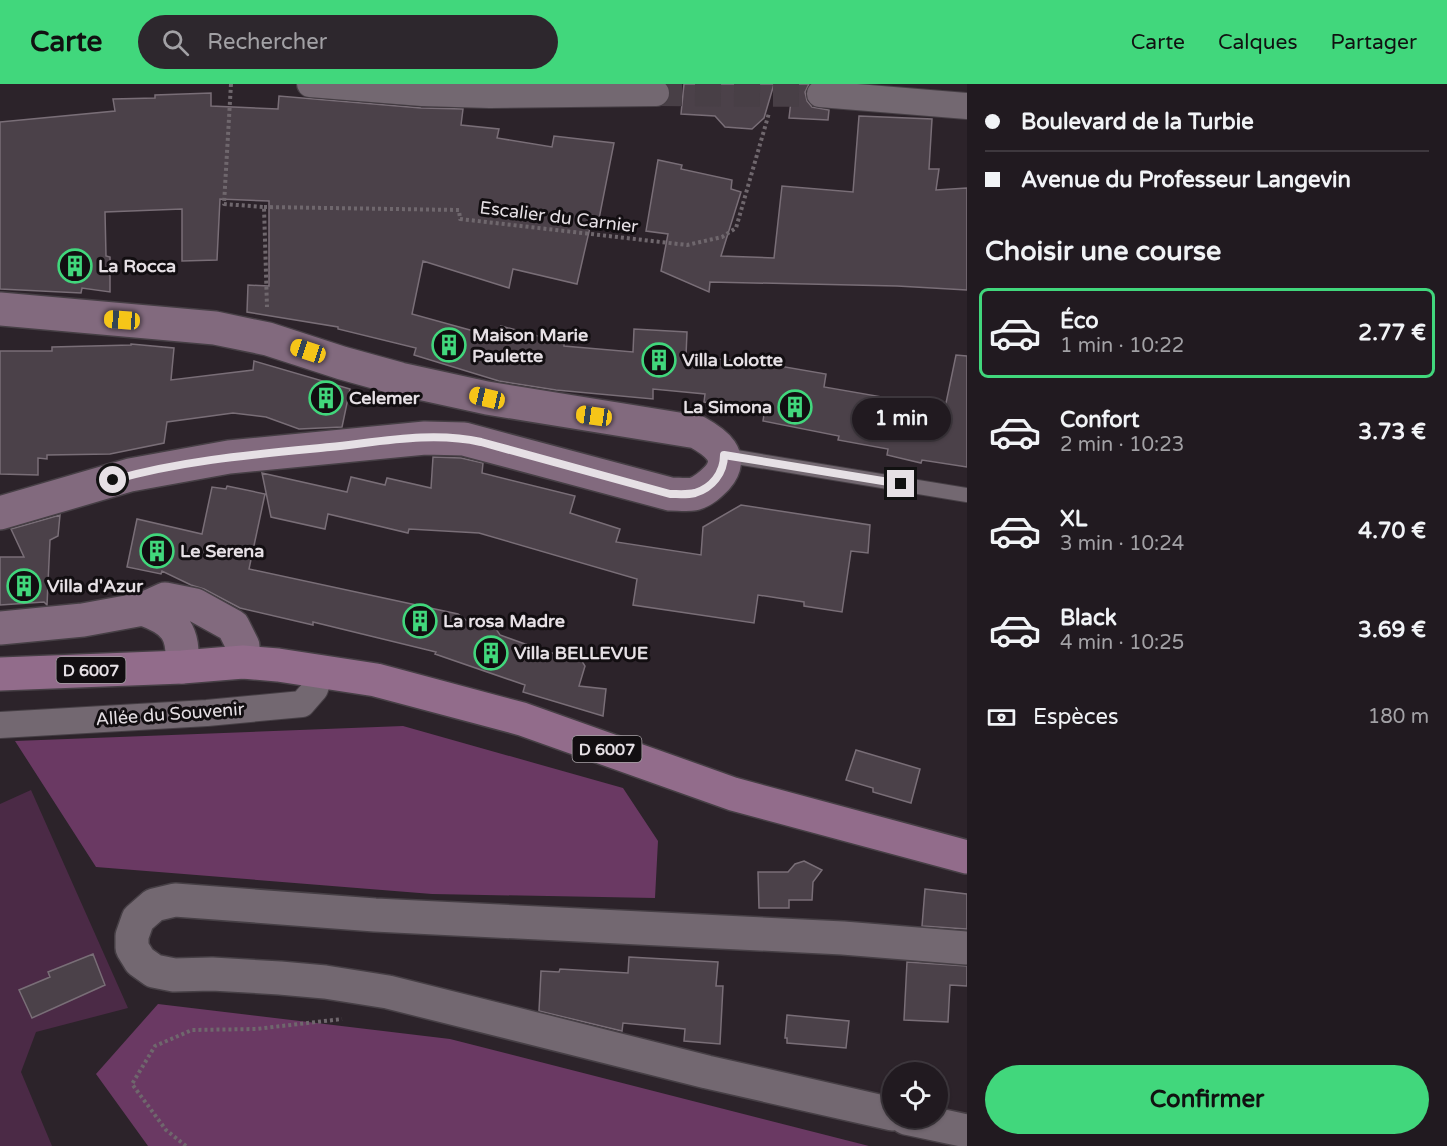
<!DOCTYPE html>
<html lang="fr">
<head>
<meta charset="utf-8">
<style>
  body { margin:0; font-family:"Varela Round",sans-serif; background:#2d272d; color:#f1f3f6; height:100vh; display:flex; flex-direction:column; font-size:22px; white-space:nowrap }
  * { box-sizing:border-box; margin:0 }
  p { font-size:20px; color:#a2a1a5 }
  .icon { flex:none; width:33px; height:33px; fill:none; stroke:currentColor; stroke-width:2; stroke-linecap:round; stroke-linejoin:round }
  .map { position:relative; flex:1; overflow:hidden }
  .drawer { display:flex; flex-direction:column; background:#211a20; width:480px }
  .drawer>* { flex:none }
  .hud { display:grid; align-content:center; height:132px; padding:0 18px; background:#211a20 }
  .fabs { position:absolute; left:882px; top:978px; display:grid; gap:12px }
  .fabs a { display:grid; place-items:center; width:66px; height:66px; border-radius:50%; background:#211a20; box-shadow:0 2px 4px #0004,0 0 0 2px #3e383e; font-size:30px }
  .end { position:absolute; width:27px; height:27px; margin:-14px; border:8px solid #e6e0e5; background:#111; box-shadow:0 0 0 3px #111 }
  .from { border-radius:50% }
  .bubble { position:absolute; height:42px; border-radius:21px; background:#211a20; box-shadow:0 2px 4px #0004,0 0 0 2px #3e383e; font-size:20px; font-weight:700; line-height:42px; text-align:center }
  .car { position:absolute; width:18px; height:36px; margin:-18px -9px; border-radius:8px; box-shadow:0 0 4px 2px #0007; background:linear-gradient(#f5c518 24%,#345 0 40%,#f5c518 0 76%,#345 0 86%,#f5c518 0) }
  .hud b { display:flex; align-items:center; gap:21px; height:57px; font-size:22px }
  .hud b+b { border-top:2px solid #3e383e }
  .hud i { width:15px; height:15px; background:#f1f3f6 }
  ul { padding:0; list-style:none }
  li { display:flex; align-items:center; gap:18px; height:90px; margin:0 12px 9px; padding:0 6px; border:3px solid transparent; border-radius:9px }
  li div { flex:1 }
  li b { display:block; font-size:22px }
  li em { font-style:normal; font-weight:700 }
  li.current { border-color:#41d77c }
  li>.icon { width:54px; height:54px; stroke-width:1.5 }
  h2 { padding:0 18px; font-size:27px; line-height:72px }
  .pay { display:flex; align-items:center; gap:15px; height:66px; padding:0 18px; font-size:22px }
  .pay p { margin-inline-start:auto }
  .button { display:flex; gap:12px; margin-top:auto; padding:12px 18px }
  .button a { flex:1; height:69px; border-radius:36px; background:#41d77c; color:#111; font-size:24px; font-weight:700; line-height:69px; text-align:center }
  header { display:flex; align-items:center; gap:36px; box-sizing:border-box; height:84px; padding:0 30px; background:#41d77c; color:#111 }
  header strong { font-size:28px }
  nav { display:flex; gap:33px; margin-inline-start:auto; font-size:21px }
  .search { width:420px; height:54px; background:#2d272d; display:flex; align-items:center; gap:15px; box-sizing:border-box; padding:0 21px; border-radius:33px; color:#a2a1a5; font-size:22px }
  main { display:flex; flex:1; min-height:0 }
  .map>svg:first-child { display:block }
</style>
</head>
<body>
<header>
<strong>Carte</strong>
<div class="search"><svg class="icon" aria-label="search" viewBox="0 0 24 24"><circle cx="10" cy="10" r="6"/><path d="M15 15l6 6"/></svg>Rechercher</div>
<nav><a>Carte</a><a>Calques</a><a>Partager</a></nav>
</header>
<main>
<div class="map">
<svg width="967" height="1062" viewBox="0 0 967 1062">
  <rect width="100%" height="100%" fill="#2c232a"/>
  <!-- green -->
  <path fill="#4b2a46" d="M31,706L128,924L36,948L21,988L52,1062H0V720Z"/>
  <!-- forest -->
  <path fill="#6a3963" d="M403,642L623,704L658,757L655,814L432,810L96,783L15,657Z
    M158,920L450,955L869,1062H148L96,990Z"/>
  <!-- building -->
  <path fill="#4b4149" stroke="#796e77" stroke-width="1.5" d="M684,0H774L764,34L752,45L725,43L715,32L681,30Z
    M793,0H809L805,8L807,17L812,23L829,26L828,36L789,34Z
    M211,9V22L278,25L279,12L421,24L463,25L461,41L499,45L497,54L552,63L554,52L614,59L598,140L591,139L577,200L513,185L509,204L423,177L412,230L499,254L501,242L564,259V262L633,268L634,245L687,248L686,272L739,277V275L826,290L824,303L945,324L956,271L967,272V383L922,376L921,379L887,371L888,365L838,356L839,352L763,337L765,325L704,318L705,310L653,305V315L556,306L499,297L414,271L416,264L338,245V243L247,228L248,201L269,202V117L220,115L217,176L182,177V125L105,128L106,172L110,173V208L82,204L81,209L0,205V38L115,27L113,15L155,14V11Z
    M859,32L932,35L929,85H939L936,106L967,104V206L897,202L710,198L709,208L661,187L668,150L646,147L658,76L682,81L681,85L732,96L731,105L741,108L721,172L774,174L782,102L853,108Z
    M131,260L174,264L171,296L253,286L254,277L350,305L342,343L299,345L266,333L233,329L167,338L164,359L110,370L47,371V375L38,374V391L0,390V267H52V263L131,261Z
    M433,373L461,374L483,379L482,389L575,412L570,429L620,445L616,458L701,471L703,443L741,421L870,441L868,469L851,467L842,528L804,522V518L758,511L754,539L633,521L637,495L479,449L409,445L408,449L328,430L325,445L271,433L262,389L347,408L351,393L385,401L387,394L431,404Z
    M227,402L265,410L249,485L458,530L474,542L483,538L489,539L494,542L500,551L539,565L562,572L577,569L585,582L579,602L606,605L603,632L523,608L525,601L435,570L436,568L313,538V541L240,524L204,505L191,501L162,487L161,490L127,483L137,435L202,450L212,403L226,405Z
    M60,431L58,452L50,456L47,521L44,518L0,521V473H24L11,445Z
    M856,666L920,685L911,719L873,708V704L846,696Z
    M804,777L822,786L813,798L812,816H789V824H759L758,788H788L795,780Z
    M925,805L967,810V845L922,842Z
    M93,870L105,901L32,934L19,906L50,893L48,888Z
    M629,873L718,878L716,902H723L720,960L684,957L685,945L623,939L622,947L539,927L541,887L559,888L560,885L628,889Z
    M907,878L967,882V902L950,901L948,938L904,936Z
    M787,931L849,937L846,964L787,959V954H785Z"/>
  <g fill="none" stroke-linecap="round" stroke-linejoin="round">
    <!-- minor-tunnel -->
    <path stroke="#483f46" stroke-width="26" stroke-dasharray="26 13" stroke-linecap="butt" d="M656,9L820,10"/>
    <defs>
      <path id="service" d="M724,371L967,411"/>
      <path id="minor" d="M310,0L422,9L490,11L656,9
        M820,10L967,22
        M0,641L207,629L302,620L315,605L321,587"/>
      <path id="tertiary" d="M892,1030L707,988L388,908L325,898L280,894L212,890L174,891L154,887L140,877L132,864V852L138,835L154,821L175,816L375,831L843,854L967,864
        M906,1034L967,1047"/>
      <path id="secondary" d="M0,225L215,244L268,255L342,279L400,295L487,314L697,348C715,358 736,372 717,394C710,401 704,407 694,410C687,411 678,410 670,410L464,355L425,354L229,373L130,391L0,429
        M143,525C176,537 184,548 182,583
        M0,544L83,536L143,525L165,515L195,521L233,542L243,562V578"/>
      <path id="primary" d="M0,590L182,583L243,578L278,581L376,596L522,635L733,710L967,773"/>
    </defs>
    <!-- service casing -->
    <use href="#service" stroke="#463f45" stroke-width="16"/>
    <!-- minor casing -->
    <use href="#minor" stroke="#463f45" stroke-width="28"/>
    <!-- tertiary casing -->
    <use href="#tertiary" stroke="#463f45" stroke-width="36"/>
    <!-- secondary casing -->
    <use href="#secondary" stroke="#463f45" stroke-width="36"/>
    <!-- primary casing -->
    <use href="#primary" stroke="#463f45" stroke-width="36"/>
    <!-- path -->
    <path stroke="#6f676d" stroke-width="4" stroke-dasharray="3 3" stroke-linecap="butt" d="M231,0L224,120L264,123L267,223
      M264,123L459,126L460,135L687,161L722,153L736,144L769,29
      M186,1062L166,1046L132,1000L155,962L192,946L256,945L342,935"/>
    <!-- service -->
    <use href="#service" stroke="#736871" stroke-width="14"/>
    <!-- minor -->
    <use href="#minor" stroke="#736871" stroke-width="26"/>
    <!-- tertiary -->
    <use href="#tertiary" stroke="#736871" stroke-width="33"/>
    <!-- secondary -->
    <use href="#secondary" stroke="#826a7e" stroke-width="33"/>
    <!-- primary -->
    <use href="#primary" stroke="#926c8b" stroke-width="33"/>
  </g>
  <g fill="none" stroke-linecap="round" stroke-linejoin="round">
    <!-- route -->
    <path stroke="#e6e0e5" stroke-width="8" d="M113,396C183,376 258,370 330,363C379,358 432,347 481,358L670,410C678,410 687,411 695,409C712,404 724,389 724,371L901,400"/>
  </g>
  <!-- icons -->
  <defs>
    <symbol id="building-ring" viewBox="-11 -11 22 22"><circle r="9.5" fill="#120e11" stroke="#41d77c" stroke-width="1.5"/><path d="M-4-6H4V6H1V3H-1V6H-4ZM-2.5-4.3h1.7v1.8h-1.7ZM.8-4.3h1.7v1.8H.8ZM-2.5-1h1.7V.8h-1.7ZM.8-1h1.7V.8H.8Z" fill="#41d77c"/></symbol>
  </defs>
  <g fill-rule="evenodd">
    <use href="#building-ring" x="56" y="163" width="38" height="38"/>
    <use href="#building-ring" x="430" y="242" width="38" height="38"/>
    <use href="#building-ring" x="640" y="257" width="38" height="38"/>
    <use href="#building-ring" x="307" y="295" width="38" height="38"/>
    <use href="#building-ring" x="776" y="304" width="38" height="38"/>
    <use href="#building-ring" x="138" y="448" width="38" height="38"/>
    <use href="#building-ring" x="5" y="483" width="38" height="38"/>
    <use href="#building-ring" x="401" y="518" width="38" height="38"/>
    <use href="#building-ring" x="472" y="550" width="38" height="38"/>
  </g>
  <g text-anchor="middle" stroke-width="6" stroke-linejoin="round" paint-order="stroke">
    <!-- shield labels -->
    <g fill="#120e11" stroke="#a6a1a5" stroke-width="1.5">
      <rect x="56.5" y="573" width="69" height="26" rx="4.5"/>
      <rect x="572.5" y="652" width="69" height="26" rx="4.5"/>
    </g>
    <g font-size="16" font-weight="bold" fill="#e6e0e5">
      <text x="91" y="592">D 6007</text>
      <text x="607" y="671">D 6007</text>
    </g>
    <!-- street labels -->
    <g font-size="18" fill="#e6e0e5" stroke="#120e11">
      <text transform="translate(559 133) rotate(7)" y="6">Escalier du Carnier</text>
      <text transform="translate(170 630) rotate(-4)" y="6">Allée du Souvenir</text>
    </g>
    <!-- poi labels -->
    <g font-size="18" font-weight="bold" fill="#e6e0e5" stroke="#120e11" text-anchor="start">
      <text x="98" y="188">La Rocca</text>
      <text x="472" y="257">Maison Marie<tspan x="472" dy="21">Paulette</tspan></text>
      <text x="682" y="282">Villa Lolotte</text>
      <text x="349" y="320">Celemer</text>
      <text x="772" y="329" text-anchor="end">La Simona</text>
      <text x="180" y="473">Le Serena</text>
      <text x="47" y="508">Villa d'Azur</text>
      <text x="443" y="543">La rosa Madre</text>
      <text x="514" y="575">Villa BELLEVUE</text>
    </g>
  </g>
</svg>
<div class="fabs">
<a><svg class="icon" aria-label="locate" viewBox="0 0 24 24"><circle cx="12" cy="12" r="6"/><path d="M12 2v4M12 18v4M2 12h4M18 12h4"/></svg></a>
</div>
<i class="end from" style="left:113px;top:396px"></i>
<i class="end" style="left:901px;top:400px"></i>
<div class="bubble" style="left:852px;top:314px;width:99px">1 min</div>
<i class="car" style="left:122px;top:236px;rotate:274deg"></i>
<i class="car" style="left:308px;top:267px;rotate:288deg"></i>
<i class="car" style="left:487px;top:314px;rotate:283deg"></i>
<i class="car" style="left:594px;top:332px;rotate:278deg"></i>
</div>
<section class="drawer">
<div class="hud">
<b><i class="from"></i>Boulevard de la Turbie</b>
<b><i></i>Avenue du Professeur Langevin</b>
</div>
<h2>Choisir une course</h2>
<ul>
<li class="current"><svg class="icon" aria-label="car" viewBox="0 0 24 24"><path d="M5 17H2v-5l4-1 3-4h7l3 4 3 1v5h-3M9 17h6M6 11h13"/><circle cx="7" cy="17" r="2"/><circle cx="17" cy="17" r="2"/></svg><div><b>Éco</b><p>1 min · 10:22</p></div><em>2.77 €</em></li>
<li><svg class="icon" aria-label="car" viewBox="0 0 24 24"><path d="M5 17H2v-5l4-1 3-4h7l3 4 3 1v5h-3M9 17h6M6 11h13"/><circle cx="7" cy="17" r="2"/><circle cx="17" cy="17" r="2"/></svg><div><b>Confort</b><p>2 min · 10:23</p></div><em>3.73 €</em></li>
<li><svg class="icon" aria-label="car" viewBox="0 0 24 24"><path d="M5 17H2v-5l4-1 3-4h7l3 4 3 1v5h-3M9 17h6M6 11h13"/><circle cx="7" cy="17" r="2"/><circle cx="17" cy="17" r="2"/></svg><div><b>XL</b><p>3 min · 10:24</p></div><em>4.70 €</em></li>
<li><svg class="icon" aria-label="car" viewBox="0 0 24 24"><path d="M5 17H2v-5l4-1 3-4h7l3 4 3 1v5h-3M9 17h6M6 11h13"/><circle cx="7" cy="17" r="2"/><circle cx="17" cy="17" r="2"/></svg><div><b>Black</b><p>4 min · 10:25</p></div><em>3.69 €</em></li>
</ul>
<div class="pay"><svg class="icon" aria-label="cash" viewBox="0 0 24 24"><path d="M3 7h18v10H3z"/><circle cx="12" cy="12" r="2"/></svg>Espèces<p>180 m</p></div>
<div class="button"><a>Confirmer</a></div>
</section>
</main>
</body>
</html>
